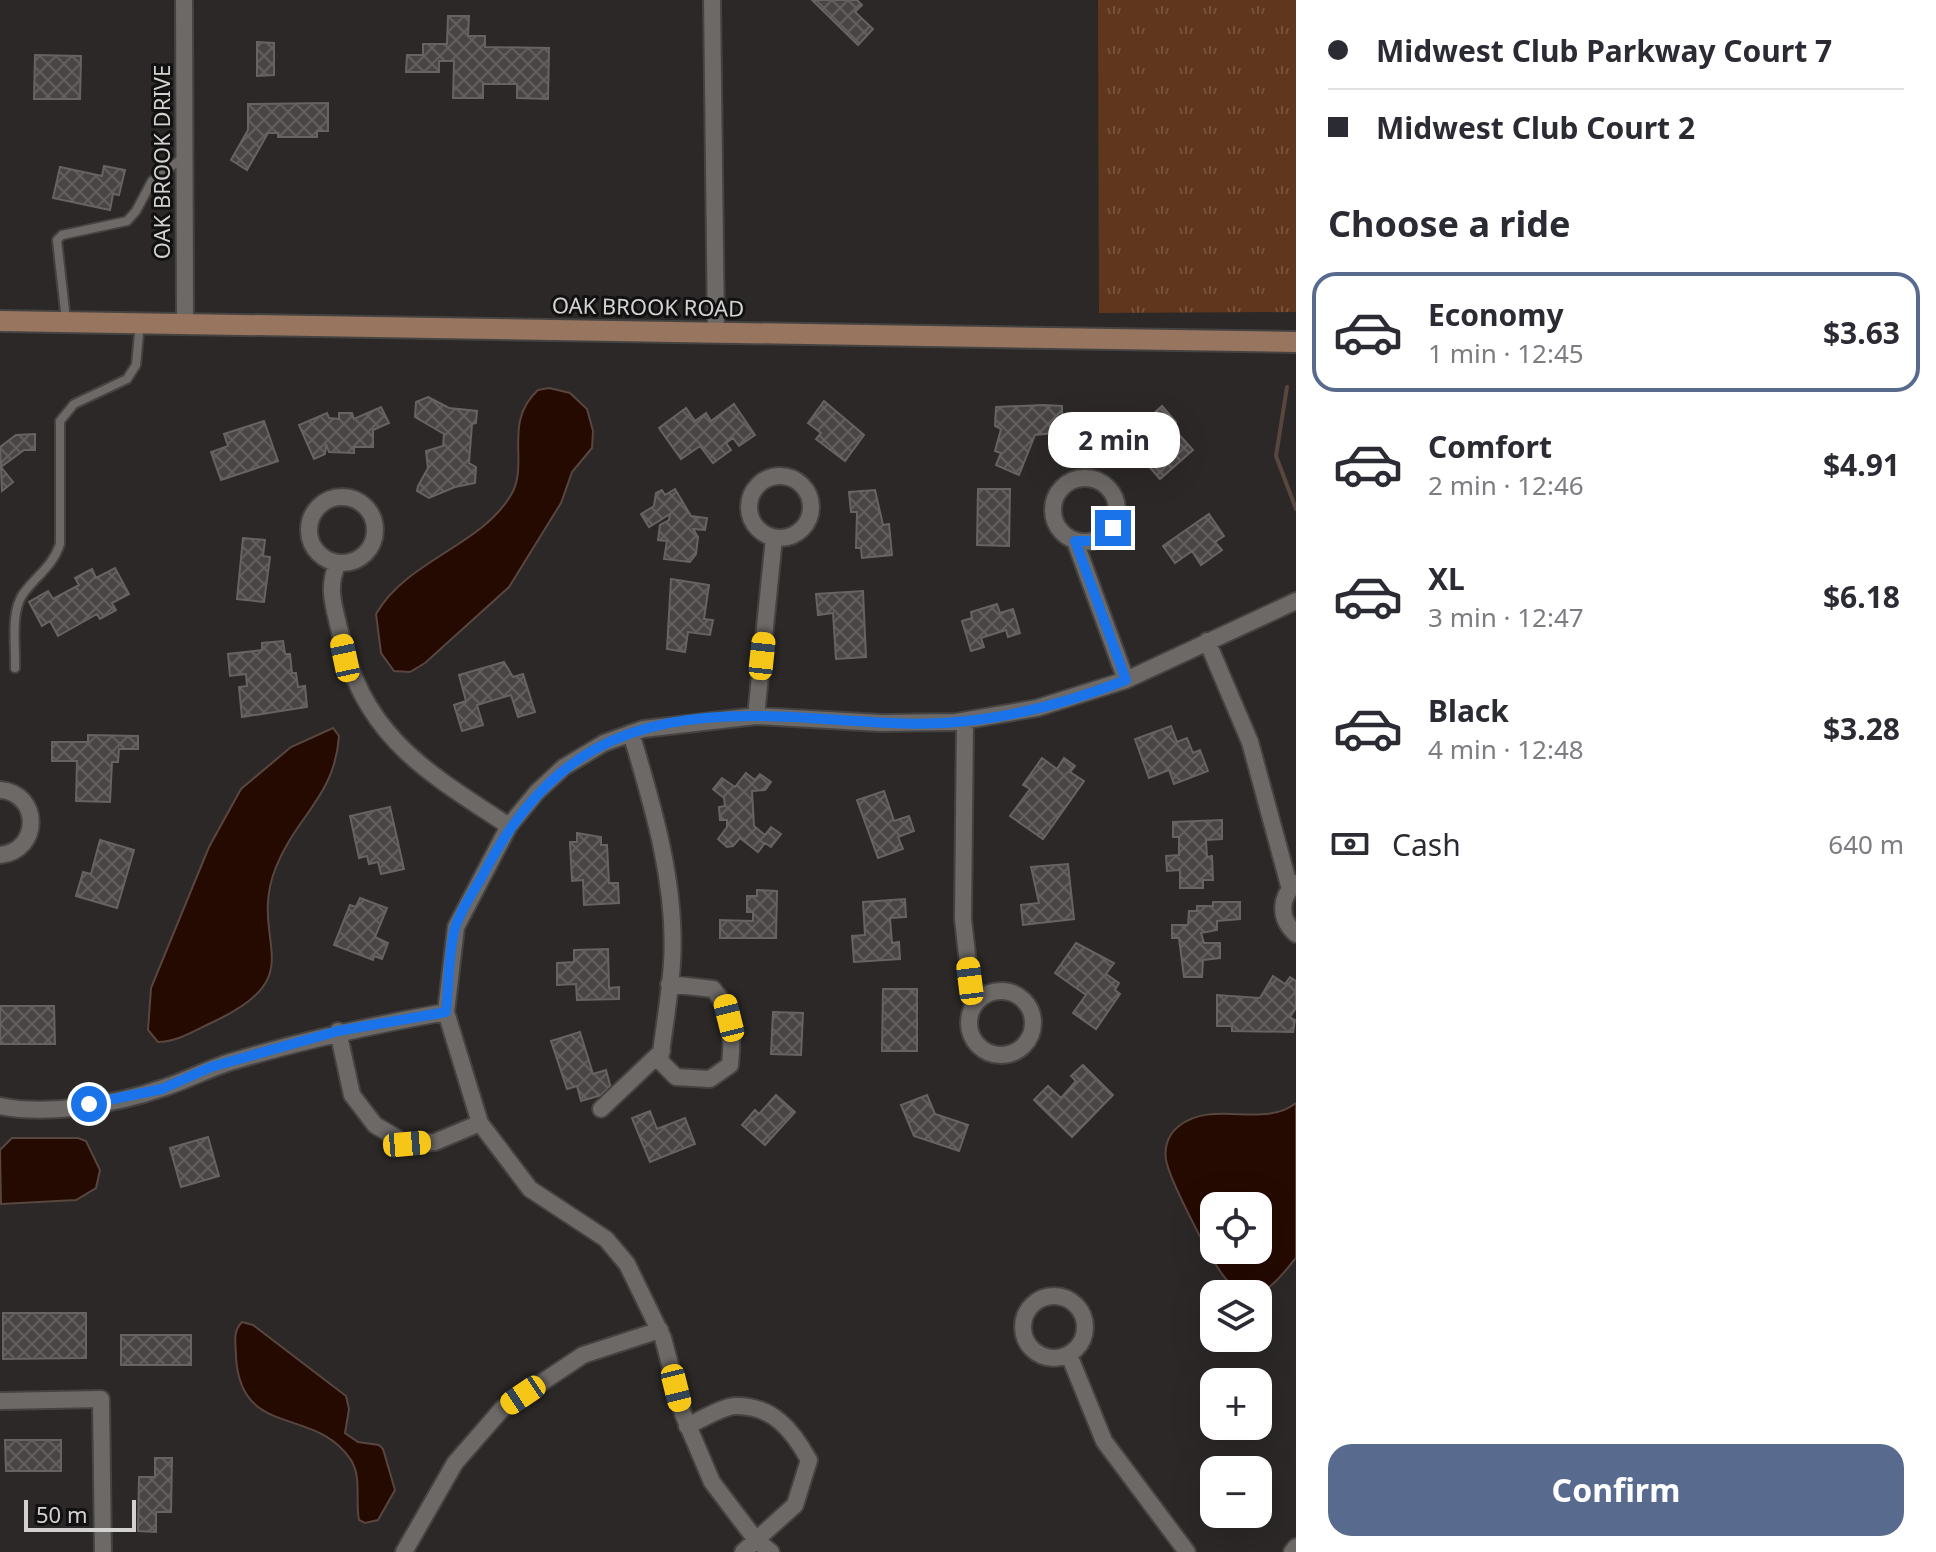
<!DOCTYPE html>
<html lang="en">
<head>
<meta charset="utf-8">
<style>
  body { margin:0; font-family:"Noto Sans",sans-serif; background:#f7f7f7; color:#2b2b33; height:100vh; display:flex; flex-direction:column; font-size:30px; white-space:nowrap }
  * { box-sizing:border-box; margin:0 }
  p { font-size:26px; color:#7c7c81 }
  .icon { flex:none; width:44px; height:44px; fill:none; stroke:currentColor; stroke-width:2; stroke-linecap:round; stroke-linejoin:round }
  .map { position:relative; flex:1; overflow:hidden }
  .sheet { display:flex; flex-direction:column; background:#fff; width:640px }
  .sheet>* { flex:none }
  .banner { display:grid; align-content:center; height:176px; padding:0 32px; background:#fff }
  .tools { position:absolute; left:1200px; top:1192px; display:grid; gap:16px }
  .tools a { display:grid; place-items:center; width:72px; height:72px; border-radius:16px; background:#fff; box-shadow:0 8px 32px #0002; font-size:40px }
  .scale { position:absolute; left:24px; bottom:20px; width:112px; box-sizing:border-box; padding-left:8px; border:4px solid #d3d2d1; border-top:0; font-size:22px; line-height:28px; white-space:nowrap; color:#d3d2d1; -webkit-text-stroke:6px #121111; paint-order:stroke }
  .end { position:absolute; width:36px; height:36px; margin:-18px; border:10px solid #1a73e8; background:#fff; box-shadow:0 0 0 4px #fff }
  .from { border-radius:50% }
  .bubble { position:absolute; height:56px; border-radius:24px; background:#fff; box-shadow:0 8px 32px #0002; font-size:26px; font-weight:700; line-height:56px; text-align:center }
  .car { position:absolute; width:24px; height:48px; margin:-24px -12px; border-radius:10px; box-shadow:0 0 6px 2px #0007; background:linear-gradient(#f5c518 24%,#345 0 40%,#f5c518 0 76%,#345 0 86%,#f5c518 0) }
  .banner b { display:flex; align-items:center; gap:28px; height:76px; font-size:30px }
  .banner b+b { border-top:2px solid #e1e1e2 }
  .banner i { width:20px; height:20px; background:#2b2b33 }
  ul { padding:0; list-style:none }
  li { display:flex; align-items:center; gap:24px; height:120px; margin:0 16px 12px; padding:0 16px; border:4px solid transparent; border-radius:24px }
  li div { flex:1 }
  li b { display:block; font-size:30px }
  li em { font-style:normal; font-weight:700 }
  li.on { border-color:#586a8e }
  li>.icon { width:72px; height:72px; stroke-width:1.5 }
  h2 { padding:0 32px; font-size:36px; line-height:96px }
  .pay { display:flex; align-items:center; gap:20px; height:88px; padding:0 32px; font-size:30px }
  .pay p { margin-inline-start:auto }
  .button { display:flex; gap:16px; margin-top:auto; padding:16px 32px }
  .button a { flex:1; height:92px; border-radius:24px; background:#586a8e; color:#fff; font-size:32px; font-weight:700; line-height:92px; text-align:center }
  main { display:flex; flex:1; min-height:0 }
  .map>svg:first-child { display:block }
</style>
</head>
<body>
<main>
<div class="map">
<svg width="1296" height="1552" viewBox="0 0 1296 1552">
  <defs>
    <pattern id="grass-tufts" width="24" height="20" patternUnits="userSpaceOnUse" patternTransform="scale(2)"><rect width="24" height="20" fill="#60361c"/><path d="M3 7l-1-3M5 7V3M7 7l1-3M15 17l-1-3M17 17v-4M19 17l1-3" fill="none" stroke="#76523c"/></pattern>
    <pattern id="building-cross-hatch" width="8" height="8" patternUnits="userSpaceOnUse" patternTransform="scale(2)"><rect width="8" height="8" fill="#484544"/><path d="M0 0l8 8M0 8l8-8" fill="none" stroke="#625f5e"/></pattern>
  </defs>
  <rect width="100%" height="100%" fill="#2b2827"/>
  <!-- grass -->
  <path fill="url(#grass-tufts)" d="M1098,0H1296V312L1099,313Z"/>
  <!-- water -->
  <path fill="#240a00" stroke="#58463f" stroke-width="2" fill-rule="evenodd" d="M549,388L570,393L587,409L593,431L592,448L572,472L561,503L509,587L425,663L410,672L394,671L381,653L376,614C407,560 481,546 511,495C530,463 502,423 538,390Z
    M333,728L339,736C335,796 297,815 276,867C246,941 315,974 215,1021C197,1029 178,1042 158,1042L148,1030L151,988L209,847L241,789L291,747Z
    M1296,1103V1258C1288,1267 1276,1284 1266,1289C1257,1293 1238,1289 1230,1283C1216,1273 1172,1183 1167,1164C1163,1150 1167,1135 1179,1126C1213,1099 1263,1129 1296,1103ZM1214,1206H1258V1250H1214Z
    M12,1138H78L86,1141L100,1170L96,1188L76,1200L1,1204L0,1150Z
    M242,1322L253,1325L346,1396L349,1409L345,1433L358,1442L379,1445L383,1449L395,1490L378,1520L365,1523L359,1520C355,1500 362,1478 351,1460C315,1405 241,1440 236,1357C236,1344 232,1332 242,1322Z"/>
  <g fill="none" stroke-linecap="round" stroke-linejoin="round">
    <!-- stream -->
    <path stroke="#58463f" stroke-width="4" d="M1287,387L1276,456L1296,509"/>
  </g>
  <!-- building -->
  <path fill="url(#building-cross-hatch)" stroke="#666361" stroke-width="2" d="M812,0H857L862,5L855,12L873,29L858,45Z
    M448,16H469L468,36H485V47L549,48L548,99L517,98V84H483V98H453L454,61H439V72H406L407,55H423V44H447Z
    M257,42L274,43V75L257,76Z
    M35,55L81,56L80,99H34Z
    M328,103V131H317V137H278V133H268L247,170L231,160L248,130V104Z
    M104,166L125,170L119,195L113,194L110,210L53,198L60,167L102,176Z
    M428,397L449,408L477,411L476,423L472,424L469,463L476,467L475,483L455,487L429,498L417,491L418,486L428,468L426,451L443,446L444,434L415,417L416,402Z
    M824,401L864,435L845,461L816,439L821,433L808,423Z
    M734,404L755,435L739,446L733,438L726,443L731,450L713,463L700,446L681,459L659,428L686,408L695,421L706,413L711,421Z
    M1043,405L1062,406V432L1035,435L1019,475L996,465L1001,453L995,451L1001,429L995,426L996,407Z
    M1162,406L1176,422L1172,427L1193,450L1160,479L1145,462L1152,457L1142,446L1152,437L1141,425Z
    M381,407L389,423L373,430V447H354V453L329,452L326,444L325,454L314,459L299,425L327,413L329,418L339,419V413H352L354,419Z
    M264,421L278,461L221,480L211,452L228,446L224,434Z
    M35,434V450H24L1,467L13,482L2,491L0,447L16,435Z
    M675,489L691,516L707,518L705,530L693,529L698,537L696,554L690,562L664,559L667,541L658,540L660,525L669,520L670,514L649,527L641,514L654,506L656,493L662,490L665,495Z
    M978,489H1010L1009,546L977,545Z
    M875,490L883,525L889,524L892,555L862,558L861,548H856L857,512H851L849,492Z
    M1209,514L1224,536L1215,542L1222,550L1201,565L1192,551L1175,563L1163,546Z
    M243,538L265,540L263,556L270,557L264,602L237,599Z
    M115,568L129,594L112,603L116,610L100,619L97,614L58,636L50,621L42,626L29,602L48,591L53,599L79,585L75,578L92,569L96,578Z
    M671,579L709,585L704,619L713,620L710,635L688,632L685,652L667,649Z
    M863,591L866,657L836,659L833,613L818,615L816,594Z
    M997,604L1000,613L1013,609L1020,633L1008,637L1006,630L981,638L984,647L971,651L962,621L972,618L971,612Z
    M283,641L285,654H290L292,673H296L298,687L305,686L307,707L242,717L239,687L247,686L246,674L230,676L228,654L262,650V643Z
    M504,662L513,677L523,674L535,712L518,717L511,695L477,705L483,725L462,731L454,705L466,701L459,675Z
    M1171,726L1177,742L1187,738L1193,753L1200,750L1208,771L1174,784L1169,770L1149,778L1135,739Z
    M88,735L138,736V749H119L118,762H112L110,802L76,801L77,761H52V742H88Z
    M1042,758L1057,769L1064,758L1075,766L1070,772L1084,781L1043,839L1010,816L1030,789L1023,785Z
    M746,773L755,780L760,774L771,782L765,790L752,791L754,826L765,835L771,827L781,834L771,847L765,843L758,852L740,838L733,846L727,847L718,839L727,827V820H720L719,807L725,806L724,798L713,789L722,778L735,787Z
    M884,791L894,821L909,816L914,831L898,837L903,849L878,858L857,800Z
    M390,807L404,869L381,874L378,862L369,864L367,856L359,858L350,816Z
    M1222,820V839L1206,840L1207,857L1212,856L1213,880H1203V888H1180V870L1167,871L1166,856L1179,855V837H1173V822Z
    M577,833L601,837V845H607L609,883H618L619,903L584,905L583,880L572,881L570,842H577Z
    M100,840L134,850L117,908L76,896L83,872L91,874Z
    M1068,864L1074,919L1023,925L1021,905L1039,903L1031,867Z
    M757,890L777,891L776,938H720V920L753,921V912H747V896H757Z
    M360,898L387,908L375,937L388,943L382,959L374,956L373,960L334,945L350,905L356,907Z
    M905,899L906,917L890,918L892,943L899,942L900,959L854,962L852,936L865,935L863,902Z
    M1213,902H1240V919L1217,921V930L1201,933L1204,943H1220V958L1203,960L1202,977H1184L1179,938H1172V925H1188L1189,911H1197V906H1213Z
    M1076,943L1114,963L1106,974L1119,983L1115,990L1120,994L1096,1029L1073,1013L1086,995L1055,973Z
    M608,949L609,988L619,987V999L577,1000L576,984L557,985V963L574,962V950Z
    M1273,976L1285,984L1290,977L1296,981V1008L1290,1017L1295,1020L1293,1032L1232,1031V1026H1217V995L1260,998Z
    M883,989H917V1051H882Z
    M0,1006H54L55,1044H0Z
    M773,1012L803,1013L801,1055L771,1054Z
    M580,1032L593,1074L606,1070L612,1092L581,1101L577,1086L567,1089L551,1041Z
    M1083,1065L1113,1095L1072,1137L1034,1100L1048,1086L1061,1098L1076,1081L1071,1076Z
    M776,1095L795,1112L765,1145L742,1125L755,1110L759,1114Z
    M927,1095L935,1114L968,1125L959,1151L914,1136L901,1105Z
    M650,1111L657,1129L685,1118L695,1144L650,1162L632,1118Z
    M208,1137L219,1176L181,1187L170,1148Z
    M3,1313H86V1358L3,1359Z
    M121,1335H191V1365H121Z
    M5,1440H61V1471H6Z
    M155,1458H172L171,1512H156V1532L138,1531L139,1477H155Z"/>
  <g fill="none" stroke-linecap="round" stroke-linejoin="round">
    <defs>
      <path id="lane" d="M66,320L57,240L62,235L127,221L136,211L152,181L184,157
        M15,668C16,646 10,613 23,594C36,576 53,566 60,544V421L74,404L127,379L136,365L140,323"/>
      <path id="street" d="M184,0L185,324
        M712,0L716,333
        M749 507a31 31 0 1 1 62 0a31 31 0 1 1-62 0Z
        M1053 510a32 32 0 1 1 64 0a32 32 0 1 1-64 0Z
        M309 530a33 33 0 1 1 66 0a33 33 0 1 1-66 0Z
        M1075,541L1126,680
        M338,563C327,586 333,603 339,628C362,735 423,770 509,826
        M1207,641L1250,742L1290,889
        M756,716L774,538
        M965,721L963,919L970,981L979,1000
        M631,733C653,806 677,886 672,963C670,995 664,1028 660,1061L676,1077L710,1079L730,1065C733,1035 733,1012 713,989L669,984
        M0,790C41,793 41,851 0,855
        M1296,883C1279,898 1279,919 1296,934
        M969 1023a32 32 0 1 1 64 0a32 32 0 1 1-64 0Z
        M338,1031L352,1095L375,1125L407,1144L435,1142L480,1123
        M0,1106C48,1116 116,1104 163,1088C188,1080 211,1067 237,1060C308,1039 373,1025 446,1012
        M601,1109L662,1051
        M1023 1327a31 31 0 1 1 62 0a31 31 0 1 1-62 0Z
        M1069,1355L1104,1441L1187,1552
        M0,1401L101,1399L103,1552
        M687,1426C701,1420 721,1407 735,1406C773,1405 793,1431 809,1460L795,1505L743,1552
        M404,1552L455,1463L502,1409L583,1355L660,1330
        M771,1552L756,1540L712,1482L683,1414L663,1338L627,1264L606,1239L530,1189L480,1123L446,1012L456,927L509,826L537,792L564,767L604,743L643,729L756,716L881,723L956,722L1037,708L1126,680L1296,601
        M1292,1552L1296,1547"/>
      <path id="secondary" d="M0,321L1296,342"/>
    </defs>
    <!-- lane casing -->
    <use href="#lane" stroke="#454342" stroke-width="12"/>
    <!-- street casing -->
    <use href="#street" stroke="#454342" stroke-width="20"/>
    <!-- secondary casing -->
    <use href="#secondary" stroke="#454342" stroke-width="24"/>
    <!-- lane -->
    <use href="#lane" stroke="#6c6967" stroke-width="8"/>
    <!-- street -->
    <use href="#street" stroke="#6c6967" stroke-width="16"/>
    <!-- secondary -->
    <use href="#secondary" stroke="#98755f" stroke-width="20"/>
  </g>
  <g fill="none" stroke-linecap="round" stroke-linejoin="round">
    <!-- route -->
    <path stroke="#1a73e8" stroke-width="10" d="M89,1104L162,1089L211,1067L338,1031L446,1012C449,985 448,954 455,928C461,908 477,887 486,869C548,753 627,715 757,716C823,716 890,728 957,722C1014,717 1073,701 1126,680L1075,541H1096L1113,528"/>
  </g>
  <g text-anchor="middle" stroke-width="6" stroke-linejoin="round" paint-order="stroke">
    <!-- street labels -->
    <g font-size="22" fill="#d3d2d1" stroke="#121111">
      <text transform="translate(162 162) rotate(-90)" y="8">OAK BROOK DRIVE</text>
      <text transform="translate(648 307) rotate(1)" y="8">OAK BROOK ROAD</text>
    </g>
  </g>
</svg>
<div class="tools">
<a><svg class="icon" aria-label="locate" viewBox="0 0 24 24"><circle cx="12" cy="12" r="6"/><path d="M12 2v4M12 18v4M2 12h4M18 12h4"/></svg></a>
<a><svg class="icon" aria-label="layers" viewBox="0 0 24 24"><path d="M12 4l9 5-9 5-9-5zM3 14l9 5 9-5"/></svg></a>
<a>+</a>
<a>−</a>
</div>
<div class="scale">50 m</div>
<i class="end from" style="left:89px;top:1104px"></i>
<i class="end" style="left:1113px;top:528px"></i>
<div class="bubble" style="left:1048px;top:412px;width:132px">2 min</div>
<i class="car" style="left:762px;top:656px;rotate:6deg"></i>
<i class="car" style="left:345px;top:658px;rotate:348deg"></i>
<i class="car" style="left:970px;top:981px;rotate:353deg"></i>
<i class="car" style="left:729px;top:1018px;rotate:346deg"></i>
<i class="car" style="left:407px;top:1144px;rotate:85deg"></i>
<i class="car" style="left:676px;top:1388px;rotate:166deg"></i>
<i class="car" style="left:523px;top:1395px;rotate:236deg"></i>
</div>
<section class="sheet">
<div class="banner">
<b><i class="from"></i>Midwest Club Parkway Court 7</b>
<b><i></i>Midwest Club Court 2</b>
</div>
<h2>Choose a ride</h2>
<ul>
<li class="on"><svg class="icon" aria-label="car" viewBox="0 0 24 24"><path d="M5 17H2v-5l4-1 3-4h7l3 4 3 1v5h-3M9 17h6M6 11h13"/><circle cx="7" cy="17" r="2"/><circle cx="17" cy="17" r="2"/></svg><div><b>Economy</b><p>1 min · 12:45</p></div><em>$3.63</em></li>
<li><svg class="icon" aria-label="car" viewBox="0 0 24 24"><path d="M5 17H2v-5l4-1 3-4h7l3 4 3 1v5h-3M9 17h6M6 11h13"/><circle cx="7" cy="17" r="2"/><circle cx="17" cy="17" r="2"/></svg><div><b>Comfort</b><p>2 min · 12:46</p></div><em>$4.91</em></li>
<li><svg class="icon" aria-label="car" viewBox="0 0 24 24"><path d="M5 17H2v-5l4-1 3-4h7l3 4 3 1v5h-3M9 17h6M6 11h13"/><circle cx="7" cy="17" r="2"/><circle cx="17" cy="17" r="2"/></svg><div><b>XL</b><p>3 min · 12:47</p></div><em>$6.18</em></li>
<li><svg class="icon" aria-label="car" viewBox="0 0 24 24"><path d="M5 17H2v-5l4-1 3-4h7l3 4 3 1v5h-3M9 17h6M6 11h13"/><circle cx="7" cy="17" r="2"/><circle cx="17" cy="17" r="2"/></svg><div><b>Black</b><p>4 min · 12:48</p></div><em>$3.28</em></li>
</ul>
<div class="pay"><svg class="icon" aria-label="cash" viewBox="0 0 24 24"><path d="M3 7h18v10H3z"/><circle cx="12" cy="12" r="2"/></svg>Cash<p>640 m</p></div>
<div class="button"><a>Confirm</a></div>
</section>
</main>
</body>
</html>
